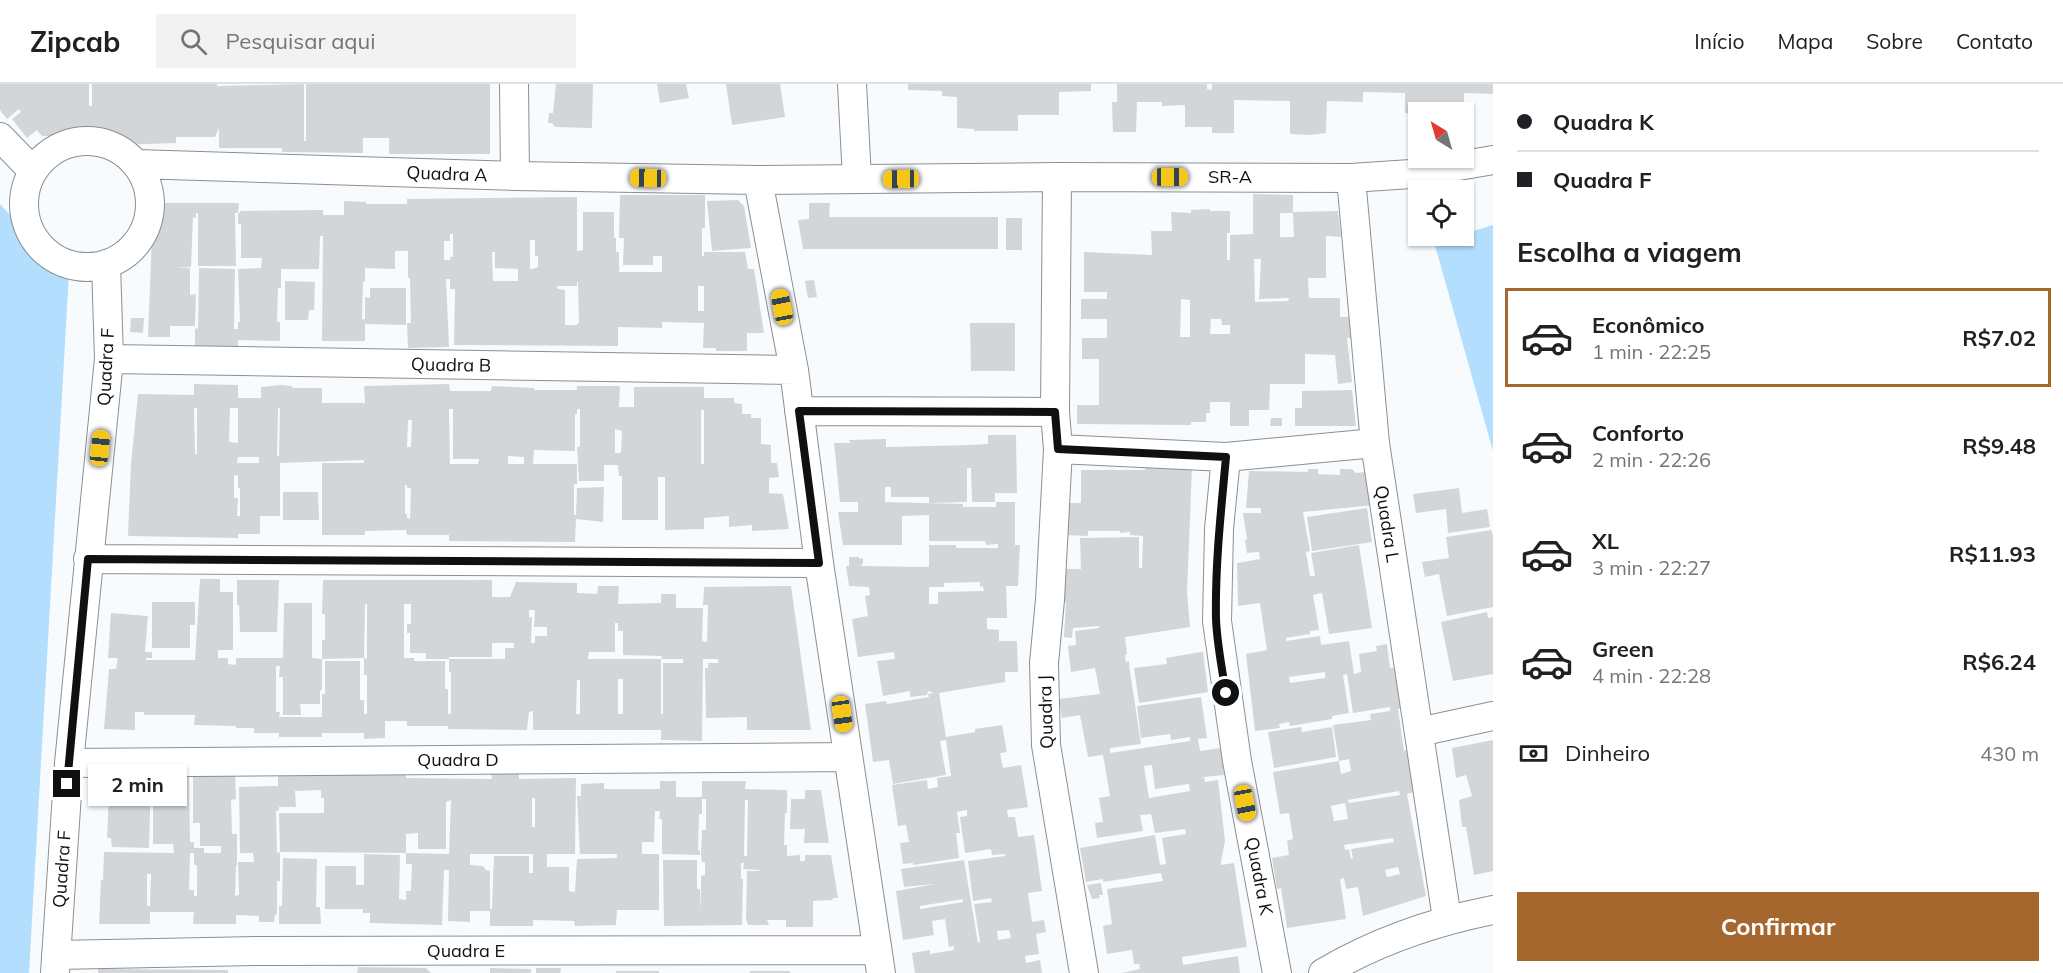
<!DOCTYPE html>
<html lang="pt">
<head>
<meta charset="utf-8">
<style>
  body { margin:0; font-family:Mulish,sans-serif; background:#f2f2f2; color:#202124; height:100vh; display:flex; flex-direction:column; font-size:22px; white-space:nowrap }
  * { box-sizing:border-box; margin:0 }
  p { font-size:20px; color:#757577 }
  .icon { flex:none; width:33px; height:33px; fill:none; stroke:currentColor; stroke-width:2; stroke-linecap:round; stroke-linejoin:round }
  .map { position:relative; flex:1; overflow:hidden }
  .panel { display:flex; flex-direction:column; background:#fff; width:570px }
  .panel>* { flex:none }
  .top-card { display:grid; align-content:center; height:132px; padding:0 24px; background:#fff }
  .needle { width:39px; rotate:323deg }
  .fabs { position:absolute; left:1408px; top:18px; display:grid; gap:12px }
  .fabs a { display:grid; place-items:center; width:66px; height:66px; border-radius:0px; background:#fff; box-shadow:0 2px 4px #0004; font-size:30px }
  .end { position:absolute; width:27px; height:27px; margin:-14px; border:8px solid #0f1011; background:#fff; box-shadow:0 0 0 3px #fff }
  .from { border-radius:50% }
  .bubble { position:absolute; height:42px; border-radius:0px; background:#fff; box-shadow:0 2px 4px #0004; font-size:20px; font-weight:700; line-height:42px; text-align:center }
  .car { position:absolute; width:18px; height:36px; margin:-18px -9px; border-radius:8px; box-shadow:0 0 4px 2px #0007; background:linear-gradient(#f5c518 24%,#345 0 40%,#f5c518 0 76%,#345 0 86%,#f5c518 0) }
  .top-card b { display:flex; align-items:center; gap:21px; height:57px; font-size:22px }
  .top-card b+b { border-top:2px solid #e0e0e0 }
  .top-card i { width:15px; height:15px; background:#202124 }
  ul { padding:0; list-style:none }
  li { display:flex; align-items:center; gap:18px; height:99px; margin:0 12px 9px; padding:0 12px; border:3px solid transparent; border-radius:0px }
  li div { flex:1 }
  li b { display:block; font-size:22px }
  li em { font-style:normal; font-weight:700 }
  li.selected { border-color:#a6672f }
  li>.icon { width:54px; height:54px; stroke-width:1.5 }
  h2 { padding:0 24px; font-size:27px; line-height:72px }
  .pay { display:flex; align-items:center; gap:15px; height:66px; padding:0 24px; font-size:22px }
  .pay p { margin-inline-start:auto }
  .primary-button { display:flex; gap:12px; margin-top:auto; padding:12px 24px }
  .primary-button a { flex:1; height:69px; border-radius:0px; background:#a6672f; color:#fff; font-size:24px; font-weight:700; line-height:69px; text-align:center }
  header { display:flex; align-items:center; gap:36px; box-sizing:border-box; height:84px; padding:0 30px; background:#fff; border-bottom:2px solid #e0e0e0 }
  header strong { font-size:28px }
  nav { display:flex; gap:33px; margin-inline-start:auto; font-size:21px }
  .search { width:420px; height:54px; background:#f2f2f2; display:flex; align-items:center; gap:15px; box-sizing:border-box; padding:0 21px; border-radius:0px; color:#757577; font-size:22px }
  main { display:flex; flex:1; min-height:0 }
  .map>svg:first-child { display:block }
</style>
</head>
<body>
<header>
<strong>Zipcab</strong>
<div class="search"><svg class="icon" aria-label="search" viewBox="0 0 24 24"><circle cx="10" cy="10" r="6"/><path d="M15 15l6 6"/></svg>Pesquisar aqui</div>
<nav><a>Início</a><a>Mapa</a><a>Sobre</a><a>Contato</a></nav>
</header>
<main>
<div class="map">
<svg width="1493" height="889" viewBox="0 0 1493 889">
  <rect width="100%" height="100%" fill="#f8fbfe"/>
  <!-- green -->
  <path fill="#b3defd" d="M0,120L39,162L69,189L29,889H0Z
    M1493,141V367L1434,158L1464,152V150Z"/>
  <!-- building -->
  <path fill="#d3d6d9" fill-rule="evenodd" d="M0,0H89V22H92V0H217V2L304,0V57H306V0H490V70H389V54H363V69L282,68V64H219V44L215,53H176V59L116,61V71L50,69L48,52H42L37,46L27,54L12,35L21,28L19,25L7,35L0,26Z
    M556,0H593L592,44L555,43L552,39H548L549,29H553Z
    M657,0H686L689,14L660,19Z
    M726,0H780L785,33L732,41Z
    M908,0H1091V7L1059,8V31H1018V47H974V45L957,44V13L942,12V7L908,6Z
    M1117,0H1207V5L1212,6V0H1493V10L1464,9V28L1419,30L1405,29V9L1363,8V18L1327,17L1326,49L1310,51L1290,50V17L1234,16V49H1212V43H1185V21L1162,22V18H1137L1136,48H1113L1112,18H1117Z
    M1253,110L1293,111V129H1280V153H1294L1293,128L1338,127L1341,153L1326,152V194H1308L1309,214H1340V233H1353L1355,254H1347L1352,298L1338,300L1335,271L1305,270V300H1270L1269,326H1249V342H1230V318H1210V329H1206V338H1191V341L1077,340V321H1099V275H1082V254H1107V235H1081V215H1107V208H1084V168L1152,171L1151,147H1172L1171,128L1191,129V126L1210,125V127H1230V149H1227V176H1230V151L1253,150ZM1254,175H1261L1259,215L1289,214L1288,217L1255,218ZM1181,215L1190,216V253H1180ZM1211,235H1221L1222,241H1230V250H1210Z
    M620,111H705V144H702V172H704V168H745L748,185H754L764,249H747V267H716V264H703L704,239L662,238V244L618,243V262L454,261L455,205H450V195H446L449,263L408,264L407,239H411L410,194H408V167H395V185L365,184V198H363L362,235H365V213L370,214V204H406V241L365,240V257H322L323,152H320L319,185H281V204H278L277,238H280V257L238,256V262H195V244L198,245L199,184L235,185L234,245H238V238H240L238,185L261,184L262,174H241V140H238V130L241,127L323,126V131H344V117L366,118V120H407V115L577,113V167L583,166V128H614V154H616V168H619V188H662V172H653V181H623L624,154H619ZM450,150H453V173H450V176H444V157H450ZM530,156H535V172H538V183L533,185H530ZM492,168H495V184L518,185V197H493ZM577,198H578L579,238L577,241H565V206L558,205L557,202H577ZM698,202H704V227H698Z
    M738,116L744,122L751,164L712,167L707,117Z
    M153,119H239L238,129H235L236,182H198V129H196V134L193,133L191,183L176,184H190V211L196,210L195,242H170V253H148L152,150H155Z
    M809,119H830L829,133H998V165H803L798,136L809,135Z
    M1006,134H1022V166H1006Z
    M814,196L817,213L808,214L805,197Z
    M285,197L315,198L314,226H309L308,236H285Z
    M131,234H144L143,249L130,248Z
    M970,239H1015V287H971Z
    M194,300L238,301V314H261V303L280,301L292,302V304H322V319H365L364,302L449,300L450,307H491L492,302L534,304V306H577V302H620L619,323H634V303H704V314H734V319L742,320V330H751V334H761V360L771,361V379H777L779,393L769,394V409L783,410L789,445L752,447V441L729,443V432L704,434V445L665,446V393H658V436H622V392H619L618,381H604V397H579L577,363H580V325H577V330H575V367L534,366L533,380H577V400H574V431H576L577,404L604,403L603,438L576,435L575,458L449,457V451H407L406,446L365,447V451H322V379H364V376L280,379V432H260V450H238V454L128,452L131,380L138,310L194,311ZM194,324H197V370H195ZM230,324H238V359L229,358ZM278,324H280L279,372H277ZM449,325H453V375H479L478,380H450ZM701,326H704V380H701ZM408,336H412L411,363H407ZM615,345L622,347L621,369H615ZM508,372L524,373V380H508ZM238,373H259V379H237ZM238,391V404H240V432H237L238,414H234V392ZM405,401H407V404H411L410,435L407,434V430H405Z
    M1352,306L1356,342H1295V324H1302V307Z
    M1271,334H1282V342H1270Z
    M988,351H1016L1017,409H995V418H972L971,384H967V418L929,419V413H891V403H885V418L963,420V423H996V418H1015V461H1020L1018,502H1006L1007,534H987V545L999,546V557H1017L1018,588H1005V598L939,609L946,653L975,648V645L1002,641L1007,668L1000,669L1003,684L1021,681L1028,723L1007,726L1008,733H1015L1018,753L1034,751L1042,807L1028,809L1032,838L1044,836L1046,848L1036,850L1039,870L1025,872L1026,879L1040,876L1042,889H915L912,869L930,866V870L954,866V862L949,863L945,835L932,837L934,851L903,856L896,807L935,800L904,803L901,785L964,776L978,859L980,858L974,820L992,818L991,814L973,817L968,777L1005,772V770L992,771L991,765L965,769L960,733L967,732V726L957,728L960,749H956L959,774L913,781V779L903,780L900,759L909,758L906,741L898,742L892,701L927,696L928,705L938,703L937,694L951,692L946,656L940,657L946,691L893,700L889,676L873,678L865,620L886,617L887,620L929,613L928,610L934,609L928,607L927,611L910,613V607L883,612L877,577L895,575L894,568L858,573L852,535L868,532L865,512L870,511L869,503L849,502L846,482H849V473H859V475L863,474V480L861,481V482L929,483V461H956V464H998V460L986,461L985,457H929V431L902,432V461H843L838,428H858V418H840L834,359H850L849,356L886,355V363L971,361L988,360ZM980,498V503L983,502L984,507L938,508V520H929V503H944V499ZM963,815V818L920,825V822ZM1009,846L1011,854L998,856L997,847Z
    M1145,382L1192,384L1187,508L1190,543L1125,553L1127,570L1125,571L1126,578L1129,577V581L1141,660L1110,664V669L1190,657V653L1171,656L1170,650L1141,654L1137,622L1201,613L1207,654L1198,655L1200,667L1221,664L1224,691L1204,693L1205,698L1218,696L1225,757L1221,777V781L1234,779L1247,863L1182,873L1183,881L1238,872L1240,889H1122L1140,885L1139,880H1134L1132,866L1107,870L1103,842L1112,840L1107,805L1163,797L1161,789L1103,798V795L1086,798L1080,764L1155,751L1160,781L1166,780L1162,754L1186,750L1185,745L1155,749L1151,730L1140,731L1143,747L1097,754L1095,739L1103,738L1099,714L1110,712L1103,671L1088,673L1080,631L1062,634L1059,615L1100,610L1095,584L1071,588L1068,562L1076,561L1075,547L1099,544V542L1073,544L1072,554L1064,553L1066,518H1064V485H1081L1080,454L1139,453V484H1142L1143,452L1130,451V448L1120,449V447H1088V452L1067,451L1068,419H1081V386H1145ZM1152,681L1155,705L1189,700L1190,707L1149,714L1144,682Z
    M1308,385H1318V390L1340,391V385H1352L1356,389L1366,388L1374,421L1303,428L1310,467L1306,468L1310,492H1315L1311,469L1359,461L1372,544L1329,550L1322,509L1313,511L1319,546L1310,547V550L1286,554V557L1320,552L1321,561L1349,557L1354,590L1361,588L1359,570L1377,567L1376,562L1387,560L1390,584L1396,583L1405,624L1398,625L1404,667L1408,666L1414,708L1407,710L1426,812L1363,832L1358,803L1346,805L1344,794L1340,795L1346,835L1287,844L1281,804L1277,805L1272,774L1289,771L1287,757L1293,755L1289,729L1280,730L1273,688L1339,677L1341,690L1351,687L1349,675L1339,677L1333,641L1371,636L1370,630L1390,627V623L1353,629L1347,590L1343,591L1349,629L1332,632V635L1290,642L1289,638L1279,640L1280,644L1255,647L1246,570L1267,566L1260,519L1238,522L1237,479L1260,475L1259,468L1247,469L1245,456L1247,455L1243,429H1261V424H1246L1249,387L1308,388ZM1325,588V594L1290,599L1289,593ZM1399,707L1400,711L1349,719L1348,716ZM1345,719L1348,735L1334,737L1331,722ZM1393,754L1394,758L1351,765L1353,774L1351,775L1349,765L1345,766L1344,761ZM1398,783L1400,790L1387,793L1385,786Z
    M1459,404L1462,429L1487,425L1490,443L1448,449L1446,425L1416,429L1413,410Z
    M283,408H318L319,436H283Z
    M1367,424L1372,458L1312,467L1307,433Z
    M1491,446L1493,451V523L1447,532L1439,490L1425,493L1422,478L1449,474L1446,453Z
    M200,495H220V508H233V566H218V574H228V580L236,581V574H283L284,519H312V574L322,575V606H320V620H300L301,631H283V593H279L280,582H276V628H280L279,633H322V610H325V577H360V616H364V630H367V591H364V574L367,575V520L365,521L364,574L322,575V556H325V530H322L323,496H492V513H510L516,498L577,499V509L597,510L598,502H619L618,520L661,519V510H676V524H703L702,557L707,558L708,521H703L704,503L791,502L811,646H747V633L706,634L705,584H708V579H718V575H703L702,657L661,656V646H533V627L529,628L527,646L448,645V642H407V637H385V654L364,655V649H322V653H279V649H254V644H236V642L194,641L195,631H144V628H135V646L104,645L109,585H116L118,574H108L111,529L148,532L145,568H152V574H146V576H195ZM404,520H411V540H407V549H410V569H426V575H449V588H451V630H448V605H445V577H414V574H404ZM529,526H535L534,543H547V552H535V559H531L532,533H529ZM615,539H618V547H623V571L662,572L661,575H683V579H663V630H661V575H588L589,568H615ZM492,559H514V564H505V575H449V573H492ZM618,595H623V630H618ZM577,596H580V630H576Z
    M237,496H279L277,548H240L239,521H237Z
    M152,518H195V541H190V564H152Z
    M1487,528L1488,534L1493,533V590L1453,597L1441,538Z
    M1201,568H1203L1208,608L1139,619L1134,584L1167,580L1166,574Z
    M1301,643L1302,648L1332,643L1336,673L1274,684L1268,648Z
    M1493,656V787L1474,791L1466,743H1462L1459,716L1472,712L1466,691L1456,694L1452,664Z
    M235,690L236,715L231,716L232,750H237V782H236L235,812L239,811L238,778H254L253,769H240L239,703L278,702V692L320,691L321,690H406V694L492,695L491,690H519V695L576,694L575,770H547V783H569V807L575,808L577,775L617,774V770H580L577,712H581V700L604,699V705H660V697H676V713H702V730H699L698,766L700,767V771L662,770V735H659L660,727H655L654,758H642V770H659V826H617L616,841L575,842L574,837L533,836V842H490V827H470V838L448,837L449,786H444L442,841L370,839V829H363V825H325V782H356V801H364V770L400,771L399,815L406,816V807H411L412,780H406V769L449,770L451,716L446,718V765H418V749L406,750V769L280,768L279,729H324V714H321V706L295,707L296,723H279V726L276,727L277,769L280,768V797H277V831L275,830L274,838H259V832L236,831V840H193L194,828H150V840H99L101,796H103L104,768L174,769L173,760H153V692L189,691L190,758H194V764H204V769H221V762H200V739H193V691ZM532,714H535V743H532ZM190,769H194V781H197V812H194V806H189ZM470,770H533V789H529V772H494L492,825H490V787L486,786L483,782L470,781ZM147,790H151L150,822H147Z
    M151,691L149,764L112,763L111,754H107L109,713L112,714V692Z
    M702,697H746L745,705L787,706V729H785L784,761H787V772L800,771V777H805V771H831L838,814H832L833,816L813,817V843H786V836H767L769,841H748L746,835L747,787H760L759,786L743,785L744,779H741V795H743L742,841L664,842L663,776H697V805H700L701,829V792L705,791V778H702L701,771L702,746H706V715H702ZM745,716H748L747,772H744Z
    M805,706H821L829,759H804L805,745H790L791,715H805Z
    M283,774L317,775L316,823H320L321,840H279V822H282Z
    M1101,799L1103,811H1099L1100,814L1092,815L1087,801Z
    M358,883L426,884L431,889H357Z
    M490,884L531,885V889H490Z
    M536,884H561L560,889H536Z
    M98,885L228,886V889H98Z
    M616,887H659V889H616Z
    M750,887H790V889H750Z"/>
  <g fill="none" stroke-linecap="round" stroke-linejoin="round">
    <defs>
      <path id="minor" d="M514,0L515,92
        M852,0L857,95
        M0,53L33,87
        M24 120a63 63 0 1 1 126 0a63 63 0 1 1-126 0Z
        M136,80L515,92L758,96L1057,93L1351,94L1411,90L1493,76
        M1057,93L1055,328L1058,365L1050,516L1044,579L1046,661L1084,889
        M1351,94L1375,359L1447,835
        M758,96L794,286L819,479L881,889
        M109,275L794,286
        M799,327L1055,328
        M1058,365L1226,373L1375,359
        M1226,373L1219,445L1217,537L1237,677L1277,889
        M88,475L819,479
        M1419,648L1493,632
        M69,679L848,673
        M56,871L259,867L877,866
        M55,889L69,679L109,275L106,180
        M1323,889C1377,857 1433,838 1493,826"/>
    </defs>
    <!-- minor casing -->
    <use href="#minor" stroke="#8c8f92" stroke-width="30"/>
    <!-- minor -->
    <use href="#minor" stroke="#fff" stroke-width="28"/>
  </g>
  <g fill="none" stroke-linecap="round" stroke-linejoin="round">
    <!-- route -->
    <path stroke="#0f1011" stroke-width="8" d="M67,700L88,475L819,479L799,327L1055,328L1058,365L1226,373C1221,427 1215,481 1216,535C1217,560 1222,585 1226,609"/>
  </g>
  <g text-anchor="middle" stroke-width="5" stroke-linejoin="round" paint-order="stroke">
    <!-- street labels -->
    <g font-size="18" fill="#0f1011" stroke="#fff">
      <text transform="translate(447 90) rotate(2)" y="6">Quadra A</text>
      <text x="1230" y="99">SR-A</text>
      <text transform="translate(451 281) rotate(1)" y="6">Quadra B</text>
      <text transform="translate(106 283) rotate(-87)" y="6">Quadra F</text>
      <text transform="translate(1387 440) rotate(81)" y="6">Quadra L</text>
      <text transform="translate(1046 628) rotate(-92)" y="6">Quadra J</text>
      <text x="458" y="682">Quadra D</text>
      <text transform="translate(62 785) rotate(-86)" y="6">Quadra F</text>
      <text transform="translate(1259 792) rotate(79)" y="6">Quadra K</text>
      <text x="466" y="873">Quadra E</text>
    </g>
  </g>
</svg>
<div class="fabs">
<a><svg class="needle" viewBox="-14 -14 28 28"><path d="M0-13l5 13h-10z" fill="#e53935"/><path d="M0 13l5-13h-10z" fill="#757577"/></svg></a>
<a><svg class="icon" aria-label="locate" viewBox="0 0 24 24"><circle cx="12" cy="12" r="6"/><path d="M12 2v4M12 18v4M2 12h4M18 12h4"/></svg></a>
</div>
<i class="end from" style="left:1226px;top:609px"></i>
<i class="end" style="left:67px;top:700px"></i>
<div class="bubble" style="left:88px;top:680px;width:99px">2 min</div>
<i class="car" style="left:1170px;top:93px;rotate:90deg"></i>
<i class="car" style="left:648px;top:94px;rotate:271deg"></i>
<i class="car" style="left:901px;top:95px;rotate:269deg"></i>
<i class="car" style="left:782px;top:223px;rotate:349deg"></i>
<i class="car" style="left:100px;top:364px;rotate:6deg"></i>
<i class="car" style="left:842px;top:630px;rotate:172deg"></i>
<i class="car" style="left:1245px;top:719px;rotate:169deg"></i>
</div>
<section class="panel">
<div class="top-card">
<b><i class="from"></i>Quadra K</b>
<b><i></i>Quadra F</b>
</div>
<h2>Escolha a viagem</h2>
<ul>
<li class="selected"><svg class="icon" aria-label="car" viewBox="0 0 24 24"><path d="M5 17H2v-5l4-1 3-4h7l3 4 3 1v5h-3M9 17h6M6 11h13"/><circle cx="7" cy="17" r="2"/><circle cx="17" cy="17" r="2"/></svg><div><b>Econômico</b><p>1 min · 22:25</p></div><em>R$7.02</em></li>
<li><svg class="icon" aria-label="car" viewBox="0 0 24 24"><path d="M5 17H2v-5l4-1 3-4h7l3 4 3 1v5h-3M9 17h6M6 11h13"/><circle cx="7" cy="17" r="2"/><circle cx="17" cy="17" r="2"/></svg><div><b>Conforto</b><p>2 min · 22:26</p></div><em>R$9.48</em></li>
<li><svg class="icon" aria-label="car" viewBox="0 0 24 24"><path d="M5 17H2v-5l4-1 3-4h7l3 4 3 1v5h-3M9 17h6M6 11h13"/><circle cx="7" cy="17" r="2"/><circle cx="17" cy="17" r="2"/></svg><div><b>XL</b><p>3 min · 22:27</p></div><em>R$11.93</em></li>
<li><svg class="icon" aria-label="car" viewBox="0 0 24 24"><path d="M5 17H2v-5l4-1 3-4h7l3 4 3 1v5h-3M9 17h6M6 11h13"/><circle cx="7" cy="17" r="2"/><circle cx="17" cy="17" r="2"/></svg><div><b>Green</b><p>4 min · 22:28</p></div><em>R$6.24</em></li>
</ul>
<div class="pay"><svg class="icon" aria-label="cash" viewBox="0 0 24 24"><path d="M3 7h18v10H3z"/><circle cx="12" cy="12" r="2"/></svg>Dinheiro<p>430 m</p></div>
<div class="primary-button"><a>Confirmar</a></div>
</section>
</main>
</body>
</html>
